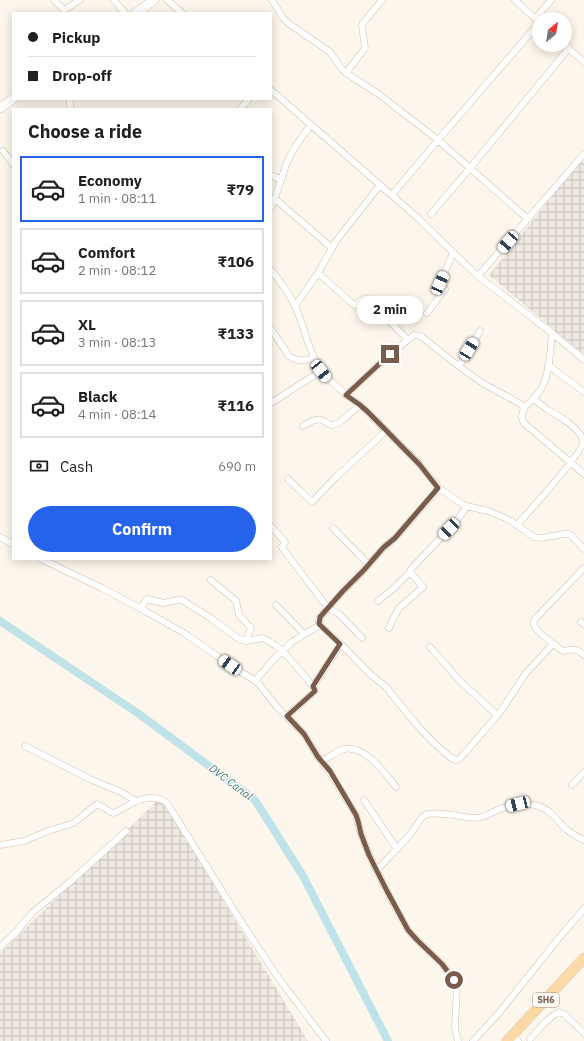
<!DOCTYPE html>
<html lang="en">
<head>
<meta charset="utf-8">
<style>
  body { margin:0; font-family:"IBM Plex Sans",sans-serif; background:#f2f2f2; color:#202124; height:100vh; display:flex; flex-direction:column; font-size:15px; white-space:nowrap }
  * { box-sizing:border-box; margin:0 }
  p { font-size:13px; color:#757577 }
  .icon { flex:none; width:22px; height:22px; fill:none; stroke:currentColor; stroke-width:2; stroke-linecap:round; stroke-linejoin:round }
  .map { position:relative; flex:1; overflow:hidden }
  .details { position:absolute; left:12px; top:108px; width:260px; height:452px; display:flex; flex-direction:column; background:#fff; border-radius:0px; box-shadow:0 2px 10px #0003 }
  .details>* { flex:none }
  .hud { position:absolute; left:12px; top:12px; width:260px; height:88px; border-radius:0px; box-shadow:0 2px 10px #0003; display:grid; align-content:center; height:88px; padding:0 16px; background:#fff }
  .needle { width:26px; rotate:30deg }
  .tools { position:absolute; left:532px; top:12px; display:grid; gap:8px }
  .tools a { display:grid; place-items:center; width:40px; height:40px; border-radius:50%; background:#fff; box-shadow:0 2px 10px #0003; font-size:20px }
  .end { position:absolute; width:18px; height:18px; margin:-9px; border:5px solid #7a5c4d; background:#fff; box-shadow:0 0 0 2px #fff }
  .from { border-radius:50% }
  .bubble { position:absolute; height:28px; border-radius:14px; background:#fff; box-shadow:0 2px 10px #0003; font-size:13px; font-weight:700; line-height:28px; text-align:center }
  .car { position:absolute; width:12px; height:24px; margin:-12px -6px; border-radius:5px; box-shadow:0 0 3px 1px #0007; background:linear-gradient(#fff 24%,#345 0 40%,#fff 0 76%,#345 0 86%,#fff 0) }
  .hud b { display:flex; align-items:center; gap:14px; height:38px; font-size:15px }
  .hud b+b { border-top:1px solid #e0e0e0 }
  .hud i { width:10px; height:10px; background:#202124 }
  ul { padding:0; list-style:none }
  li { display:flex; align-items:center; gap:12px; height:66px; margin:0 8px 6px; padding:0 8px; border:2px solid #e0e0e0; border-radius:0px }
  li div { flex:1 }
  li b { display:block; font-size:15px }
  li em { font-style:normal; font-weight:700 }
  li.active { border-color:#2563eb }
  li>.icon { width:36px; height:36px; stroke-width:1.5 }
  h2 { padding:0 16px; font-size:18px; line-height:48px }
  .pay { display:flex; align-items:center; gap:10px; height:44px; padding:0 16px; font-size:15px }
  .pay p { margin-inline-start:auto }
  .primary-button { display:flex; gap:8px; margin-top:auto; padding:8px 16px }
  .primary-button a { flex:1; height:46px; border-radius:24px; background:#2563eb; color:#fff; font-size:16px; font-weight:700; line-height:46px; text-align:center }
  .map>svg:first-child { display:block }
</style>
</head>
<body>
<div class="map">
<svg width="584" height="1041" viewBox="0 0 584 1041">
  <defs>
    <pattern id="industrial-grid" width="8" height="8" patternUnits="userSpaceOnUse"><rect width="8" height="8" fill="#efe9e4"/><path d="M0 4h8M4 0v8" fill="none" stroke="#c7c0bb"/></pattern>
  </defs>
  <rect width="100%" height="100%" fill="#fdf6ec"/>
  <!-- industrial -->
  <path fill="url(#industrial-grid)" d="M584,156V355L489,275Z
    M161,797L308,1041H0V953Z"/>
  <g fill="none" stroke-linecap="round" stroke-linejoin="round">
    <!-- canal -->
    <path stroke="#bfe3e8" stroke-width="8" d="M0,621L139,714L255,800L303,876L388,1041"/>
    <defs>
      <path id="street" d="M54,0L64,10L80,0
        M114,0L125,13
        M167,0L182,13
        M272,0L283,18L288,23L330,52L342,69L346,73L380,95L438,140L528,219
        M515,0L539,22
        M535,19L551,0
        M565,45L584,62
        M346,73L365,48L362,26L363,23L382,0
        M271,90L418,218L464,263L478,276L552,333L584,360
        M69,99L71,109
        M240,109L249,99
        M3,151L13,164
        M271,175L281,180
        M392,195L438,140L539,23
        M275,199L332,248
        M271,207C277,194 281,179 286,165C292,150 301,137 311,125
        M431,214L470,168L569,48
        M271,270C280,281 289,293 295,306C305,327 308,352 322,371C335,389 352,397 368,412L420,465L439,488L462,504L467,506L488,511L503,517L511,521L534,537L541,538L564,534H569L573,537L584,549
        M318,273L354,305H355L365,298L368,299L408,340
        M478,276L584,154
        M295,306L318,273L336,241L380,185
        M427,313L445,289L441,285L440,283L453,253
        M271,329L289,356C298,362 304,361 314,358
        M548,365L584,392
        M459,366L480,331
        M346,395L390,354L414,335L421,336C442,353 463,371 486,385C498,392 511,398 522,405L524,408C522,415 520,418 525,424L584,474
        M271,403L321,371
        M524,408C530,402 537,396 541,389C550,373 550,352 552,333
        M303,426C310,422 317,417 324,421C326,422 329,425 332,425C338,426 355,409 360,405
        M288,479L312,502L336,477L386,431
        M517,525C526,515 584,451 583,442C581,428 559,416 548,410C543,406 538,402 533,399
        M271,526L285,542L282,547L283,549L328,608L339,614L362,638
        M333,528L369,565
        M0,537L13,544
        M41,559L102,588L147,612L184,633L230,665L254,680L259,684L277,707L304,734L318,757L329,771L356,815L361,834L369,855L396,909L408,930L417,940L442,964L454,980L457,986L455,1028L458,1041
        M584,568L535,619C534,621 533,622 534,625C535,631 555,645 560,649L564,651C574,649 576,648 584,655
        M211,580L236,601L237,605L239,615L251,628L246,641
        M378,601L393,589L410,572
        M276,605L304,634
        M141,608L147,599L163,603L178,600H182L209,617L239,639L246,641L263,638L275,645L283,651L313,686
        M581,622L584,624
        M319,624L341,644L369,673L386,687L416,724L434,743L450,757L456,760L459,759L464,754L501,711L526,673L553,644
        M389,628L392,621L399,608L423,587L410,572L411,569L456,522L467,506
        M430,647L460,681L497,715
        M255,681L273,660L292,642L318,626L320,617L343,591L364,570L383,548L395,538L439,488
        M287,716L315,691L313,686L341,644
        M25,746L90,779L121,792L136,801
        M322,761C329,757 337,751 344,749C364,744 385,773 396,787
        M572,785L584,772
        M364,800L397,849
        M0,845L24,841L48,831L74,823L97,804L113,813L116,812C131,804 150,790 167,803L242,923L277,976L326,1041
        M377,870C389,857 401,845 412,832C417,826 420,818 425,815C434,810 464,818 477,818C486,817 494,811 502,808C514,805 527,802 538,806C551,809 557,821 566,829C571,834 578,837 584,840
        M0,947L16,932L33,912L71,881L126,831
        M513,1035L518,1041
        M530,1039C539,1029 547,1018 559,1012L564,1014L584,1033
        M473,1041L498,1014L559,938L584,909"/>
      <path id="secondary" d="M136,13L154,0
        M0,108L13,99"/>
      <path id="primary" d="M507,1041L584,958"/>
    </defs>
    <!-- street casing -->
    <use href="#street" stroke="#d1beb0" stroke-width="7"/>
    <!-- secondary casing -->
    <use href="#secondary" stroke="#d6c0b0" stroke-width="10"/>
    <!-- primary casing -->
    <use href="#primary" stroke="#dad1cd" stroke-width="11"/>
    <!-- street -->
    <use href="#street" stroke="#fff" stroke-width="6"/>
    <!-- secondary -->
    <use href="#secondary" stroke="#fff" stroke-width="9"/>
    <!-- primary -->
    <use href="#primary" stroke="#fbd9a5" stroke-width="10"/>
  </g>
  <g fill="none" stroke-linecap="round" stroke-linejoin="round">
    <!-- route -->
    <path stroke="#7a5c4d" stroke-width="5" d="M390,354L346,395L360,405L368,412L420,465L438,488L395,538L383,548L364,570L343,591L320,617L319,624L340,644L313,686L315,691L287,716L304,734L318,757L330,771L356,815L358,821L361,834L369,855L387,891L408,930L417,940L442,964L454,980"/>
  </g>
  <g text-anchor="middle" stroke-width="3" stroke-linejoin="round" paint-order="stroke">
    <!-- shield labels -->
    <rect fill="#fffaf3" stroke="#a28b7f" stroke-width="1" x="533" y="993" width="26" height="14" rx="3"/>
    <g font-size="9" font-weight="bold" fill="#7a5c4d">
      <text x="546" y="1003">SH6</text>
    </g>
    <!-- water labels -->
    <g font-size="11" font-style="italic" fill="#437c86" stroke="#fffaf3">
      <text transform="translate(231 782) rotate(37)" y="4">DVC Canal</text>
    </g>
  </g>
</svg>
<div class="tools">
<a><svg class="needle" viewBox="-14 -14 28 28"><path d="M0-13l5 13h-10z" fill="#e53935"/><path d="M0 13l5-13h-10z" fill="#757577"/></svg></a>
</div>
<i class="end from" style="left:454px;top:980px"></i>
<i class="end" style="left:390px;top:354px"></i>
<div class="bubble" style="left:357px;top:296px;width:66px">2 min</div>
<i class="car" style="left:508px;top:242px;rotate:221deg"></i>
<i class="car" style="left:440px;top:283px;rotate:24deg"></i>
<i class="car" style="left:469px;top:349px;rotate:32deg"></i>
<i class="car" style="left:321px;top:371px;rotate:142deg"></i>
<i class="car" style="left:449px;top:529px;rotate:224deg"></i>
<i class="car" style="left:230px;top:665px;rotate:304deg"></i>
<i class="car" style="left:518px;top:804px;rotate:256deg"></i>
<div class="hud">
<b><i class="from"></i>Pickup</b>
<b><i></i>Drop-off</b>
</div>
<section class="details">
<h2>Choose a ride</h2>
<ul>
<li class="active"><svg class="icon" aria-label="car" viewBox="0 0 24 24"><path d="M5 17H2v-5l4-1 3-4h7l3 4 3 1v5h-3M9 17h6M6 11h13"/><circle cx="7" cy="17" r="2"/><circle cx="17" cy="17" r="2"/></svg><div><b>Economy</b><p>1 min · 08:11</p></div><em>₹79</em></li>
<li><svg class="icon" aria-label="car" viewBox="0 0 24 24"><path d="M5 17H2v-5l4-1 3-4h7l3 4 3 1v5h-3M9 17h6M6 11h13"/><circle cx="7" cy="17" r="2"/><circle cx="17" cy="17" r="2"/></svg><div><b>Comfort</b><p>2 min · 08:12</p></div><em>₹106</em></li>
<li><svg class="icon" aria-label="car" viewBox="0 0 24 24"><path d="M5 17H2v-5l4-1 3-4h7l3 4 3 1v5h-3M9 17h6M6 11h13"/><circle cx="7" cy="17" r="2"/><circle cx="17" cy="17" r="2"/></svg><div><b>XL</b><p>3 min · 08:13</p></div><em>₹133</em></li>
<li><svg class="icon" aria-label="car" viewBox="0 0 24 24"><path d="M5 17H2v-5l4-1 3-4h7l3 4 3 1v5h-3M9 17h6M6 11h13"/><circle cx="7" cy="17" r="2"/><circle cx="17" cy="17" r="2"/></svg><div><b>Black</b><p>4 min · 08:14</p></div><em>₹116</em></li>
</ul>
<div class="pay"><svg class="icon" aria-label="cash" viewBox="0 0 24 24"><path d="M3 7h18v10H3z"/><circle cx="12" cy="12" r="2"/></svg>Cash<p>690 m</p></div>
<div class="primary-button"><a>Confirm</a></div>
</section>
</div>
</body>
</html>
